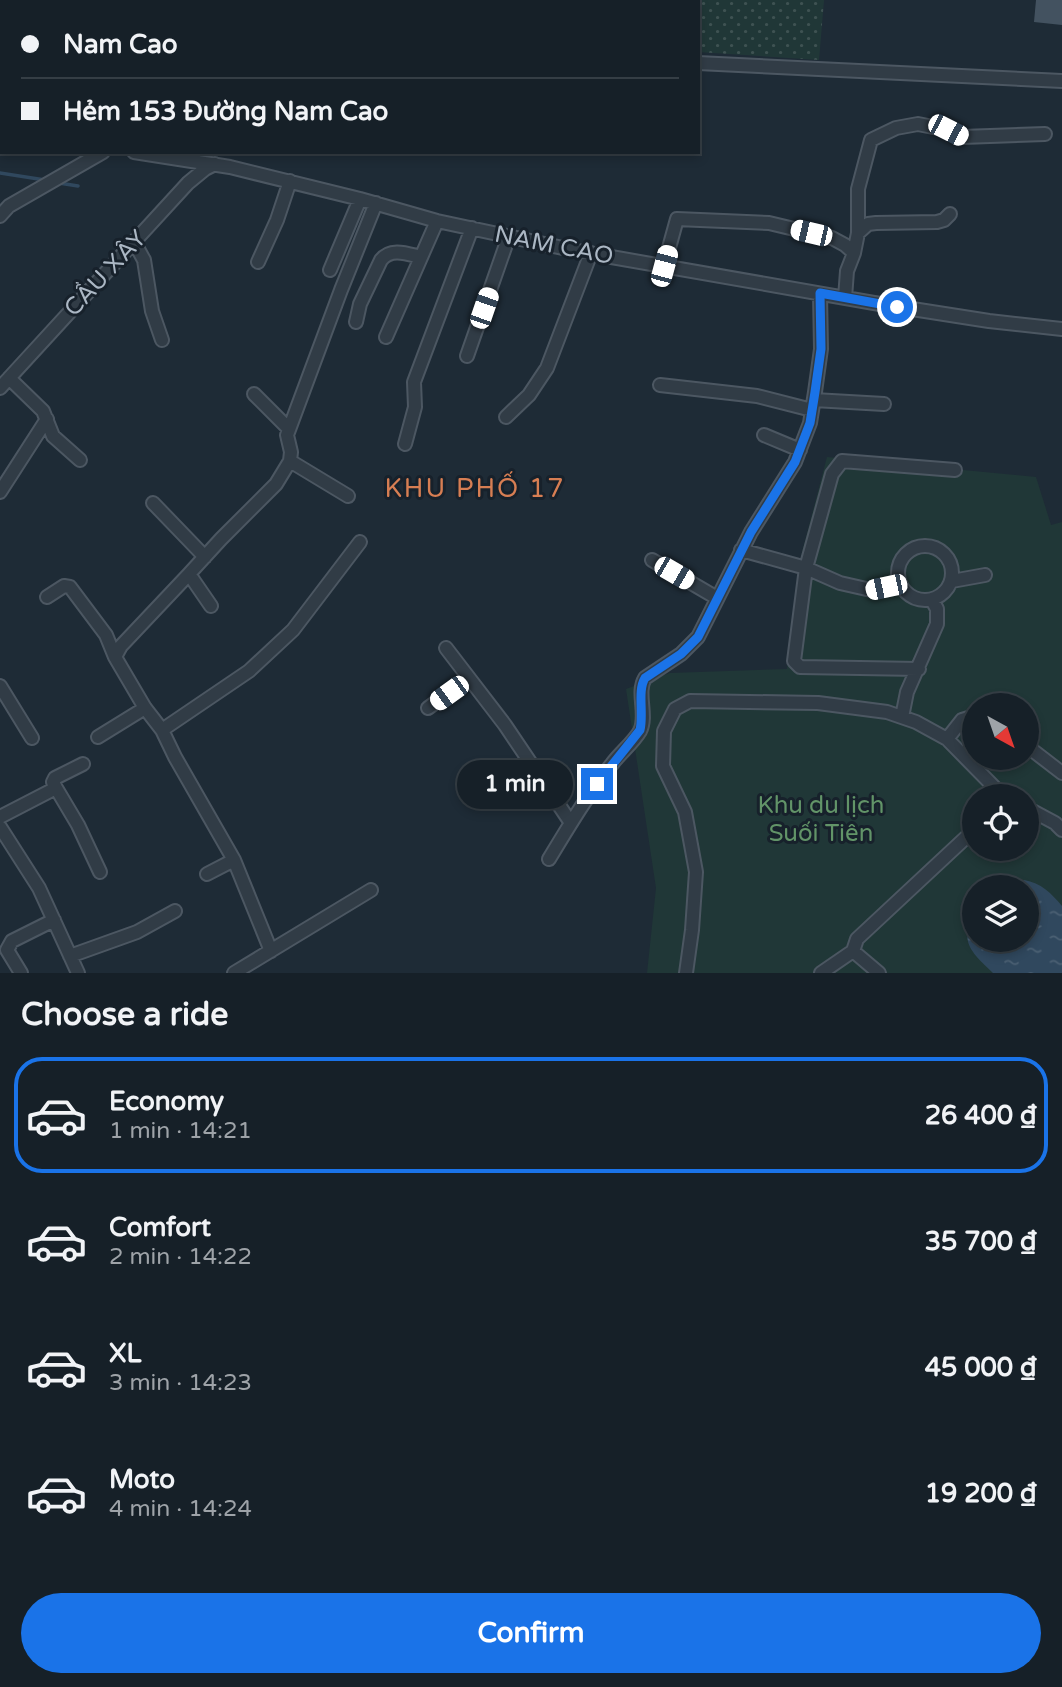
<!DOCTYPE html>
<html lang="en">
<head>
<meta charset="utf-8">
<style>
  body { margin:0; font-family:"Varela Round",sans-serif; background:#1f2830; color:#f1f3f6; height:100vh; display:flex; flex-direction:column; font-size:26px; white-space:nowrap }
  * { box-sizing:border-box; margin:0 }
  p { font-size:23px; color:#9ea3a8 }
  .icon { flex:none; width:38px; height:38px; fill:none; stroke:currentColor; stroke-width:2; stroke-linecap:round; stroke-linejoin:round }
  .map { position:relative; height:973px; overflow:hidden }
  .details { display:flex; flex-direction:column; background:#162028; flex:1 }
  .details>* { flex:none }
  .top-card { position:absolute; left:0px; top:0px; width:700px; height:154px; box-shadow:0 4px 10px #0003,0 0 0 2px #353e45; display:grid; align-content:center; height:154px; padding:0 21px; background:#162028 }
  .needle { width:46px; rotate:140deg }
  .tools { position:absolute; left:962px; top:693px; display:grid; gap:14px }
  .tools a { display:grid; place-items:center; width:77px; height:77px; border-radius:50%; background:#162028; box-shadow:0 4px 10px #0003,0 0 0 2px #353e45; font-size:35px }
  .end { position:absolute; width:32px; height:32px; margin:-16px; border:9px solid #1a73e8; background:#fff; box-shadow:0 0 0 4px #fff }
  .from { border-radius:50% }
  .bubble { position:absolute; height:49px; border-radius:24px; background:#162028; box-shadow:0 4px 10px #0003,0 0 0 2px #353e45; font-size:23px; font-weight:800; line-height:49px; text-align:center }
  .car { position:absolute; width:21px; height:42px; margin:-21px -10px; border-radius:9px; box-shadow:0 0 5px 2px #0007; background:linear-gradient(#fff 24%,#345 0 40%,#fff 0 76%,#345 0 86%,#fff 0) }
  .top-card b { display:flex; align-items:center; gap:24px; height:66px; font-size:26px }
  .top-card b+b { border-top:2px solid #353e45 }
  .top-card i { width:18px; height:18px; background:#f1f3f6 }
  ul { padding:0; list-style:none }
  li { display:flex; align-items:center; gap:21px; height:116px; margin:0 14px 10px; padding:0 7px; border:4px solid transparent; border-radius:28px }
  li div { flex:1 }
  li b { display:block; font-size:26px }
  li em { font-style:normal; font-weight:800 }
  li.on { border-color:#1a73e8 }
  li>.icon { width:63px; height:63px; stroke-width:1.5 }
  h2 { padding:0 21px; font-size:32px; line-height:84px }
  .cta { display:flex; gap:14px; margin-top:auto; padding:14px 21px }
  .cta a { flex:1; height:80px; border-radius:42px; background:#1a73e8; color:#fff; font-size:28px; font-weight:800; line-height:80px; text-align:center }
  .map>svg:first-child { display:block }
</style>
</head>
<body>
<div class="map">
<svg width="1062" height="973" viewBox="0 0 1062 973">
  <defs>
    <pattern id="grass-dots" width="8" height="8" patternUnits="userSpaceOnUse" patternTransform="scale(1.75)"><rect width="8" height="8" fill="#203737"/><path d="M2 2h.1M6 6h.1" fill="none" stroke="#3e5252" stroke-width="1.8" stroke-linecap="round"/></pattern>
    <pattern id="water-ripples" width="26" height="14" patternUnits="userSpaceOnUse" patternTransform="scale(1.75)"><rect width="26" height="14" fill="#30485e"/><path d="M2 4q2-2 4 0t4 0M15 11q2-2 4 0t4 0" fill="none" stroke="#4b6073"/></pattern>
  </defs>
  <rect width="100%" height="100%" fill="#1e2b36"/>
  <!-- grass -->
  <path fill="url(#grass-dots)" d="M171,0H824L819,60L698,52V2H171Z"/>
  <!-- park -->
  <path fill="#203737" fill-rule="evenodd" d="M827,457L1036,477L1051,525L1062,522V973H647L656,888L626,689L670,673L787,669L801,556ZM975,705H1027V758H975ZM975,796H1027V849H975ZM975,887H1027V940H975Z"/>
  <!-- water -->
  <path fill="url(#water-ripples)" d="M1024,880C1041,883 1051,893 1062,906V973H993C979,959 955,941 975,920V940H1027V887H1015Z"/>
  <g fill="none" stroke-linecap="round" stroke-linejoin="round">
    <!-- stream -->
    <path stroke="#30485e" stroke-width="3.5" d="M0,173L45,180
      M59,183L78,186"/>
  </g>
  <!-- building -->
  <path fill="#435260" d="M1036,0H1062V25L1034,22Z"/>
  <g fill="none" stroke-linecap="round" stroke-linejoin="round">
    <defs>
      <path id="minor" d="M42,2V0
        M0,28H2
        M698,63L1062,81
        M0,104L2,105
        M134,152L230,167L360,199L437,221L577,251L874,303L989,321L1062,329
        M0,216L9,206L103,152
        M858,233L868,224L876,223L937,222L944,220L950,214
        M134,242L144,260L152,311L162,340
        M854,253L858,233V189L871,140L896,128L918,124L948,130L962,137L1045,134
        M258,262L277,220L290,181
        M664,266L677,219L769,223L832,238L845,245L854,253L847,271L845,298
        M330,270L360,199
        M356,322L360,304L381,260C391,247 408,254 421,257
        M386,337L437,221
        M467,356L509,236
        M9,378L43,411L53,436L80,460
        M660,385L757,396L812,410
        M0,388L188,183L205,169L215,164
        M254,394L289,429
        M814,400L884,404
        M506,417L529,395L547,368L591,253
        M764,435L800,450
        M405,444L415,407L414,382L472,228
        M290,461L348,496
        M0,492L47,419
        M153,503L205,557
        M898 573a27 27 0 1 1 54 0a27 27 0 1 1-54 0Z
        M741,550L806,568L794,661L800,667L919,669
        M652,560L717,598
        M189,574L211,606
        M952,581L985,575
        M900,584L871,590L840,583L806,568L832,474L842,461L955,470
        M47,597L64,586L70,587L106,635L115,657L145,708L162,730L175,757L234,860L271,951
        M446,648L505,725L571,823
        M115,657L121,646L189,574L221,539L276,484L290,461L291,452L287,435L341,290L376,203
        M0,686L32,738
        M428,708L469,678
        M902,717L907,692L937,624V609L932,600
        M162,730L249,671L293,630L360,542
        M98,737L145,708
        M947,739L962,720L975,716
        M1027,746L1062,773
        M56,788L78,825L100,872
        M1027,808L1055,823L1062,830
        M0,817L56,788L53,782L55,778L83,764
        M0,827L39,888L78,973
        M549,859C569,826 588,794 612,764C620,753 633,743 640,731C648,715 636,693 645,678L681,654L698,637L751,532L795,462L810,423L815,392L821,349L820,294
        M207,874L234,860
        M70,956L137,932L175,911
        M21,973L7,950L12,941L54,920
        M234,973L371,890
        M686,973L692,930L696,872L685,812L663,766L664,731L675,709L690,701L818,703L887,712L916,722L947,739L1003,796
        M821,973L853,951
        M879,973L853,951L857,939L975,829"/>
    </defs>
    <!-- minor casing -->
    <use href="#minor" stroke="#4c5762" stroke-width="16"/>
    <!-- minor -->
    <use href="#minor" stroke="#313c46" stroke-width="12"/>
  </g>
  <g fill="none" stroke-linecap="round" stroke-linejoin="round">
    <!-- route -->
    <path stroke="#1a73e8" stroke-width="9" d="M597,784L640,730C644,714 637,691 645,678L681,654L698,637L751,532L795,462L810,423L815,392L821,349L820,293L897,307"/>
  </g>
  <g text-anchor="middle" stroke-width="6" stroke-linejoin="round" paint-order="stroke">
    <!-- street labels -->
    <g font-size="24" fill="#abb7c4" stroke="#17212b">
      <text transform="translate(554 245) rotate(11)" y="8">NAM CAO</text>
      <text transform="translate(105 273) rotate(-47)" y="8">CẦU XÂY</text>
    </g>
    <!-- park labels -->
    <g font-size="24" fill="#629468" stroke="#17212b">
      <text x="821" y="813">Khu du lịch<tspan x="821" dy="28">Suối Tiên</tspan></text>
    </g>
    <!-- neighbourhood labels -->
    <g font-size="26" letter-spacing="2" fill="#d77e53" stroke="#17212b">
      <text x="475" y="497">KHU PHỐ 17</text>
    </g>
  </g>
</svg>
<div class="tools">
<a><svg class="needle" viewBox="-14 -14 28 28"><path d="M0-13l5 13h-10z" fill="#e53935"/><path d="M0 13l5-13h-10z" fill="#9ea3a8"/></svg></a>
<a><svg class="icon" aria-label="locate" viewBox="0 0 24 24"><circle cx="12" cy="12" r="6"/><path d="M12 2v4M12 18v4M2 12h4M18 12h4"/></svg></a>
<a><svg class="icon" aria-label="layers" viewBox="0 0 24 24"><path d="M12 4l9 5-9 5-9-5zM3 14l9 5 9-5"/></svg></a>
</div>
<i class="end from" style="left:897px;top:307px"></i>
<i class="end" style="left:597px;top:784px"></i>
<div class="bubble" style="left:457px;top:760px;width:116px">1 min</div>
<i class="car" style="left:948px;top:130px;rotate:117deg"></i>
<i class="car" style="left:811px;top:233px;rotate:283deg"></i>
<i class="car" style="left:664px;top:266px;rotate:15deg"></i>
<i class="car" style="left:484px;top:308px;rotate:19deg"></i>
<i class="car" style="left:674px;top:573px;rotate:120deg"></i>
<i class="car" style="left:886px;top:587px;rotate:258deg"></i>
<i class="car" style="left:449px;top:693px;rotate:234deg"></i>
<div class="top-card">
<b><i class="from"></i>Nam Cao</b>
<b><i></i>Hẻm 153 Đường Nam Cao</b>
</div>
</div>
<section class="details">
<h2>Choose a ride</h2>
<ul>
<li class="on"><svg class="icon" aria-label="car" viewBox="0 0 24 24"><path d="M5 17H2v-5l4-1 3-4h7l3 4 3 1v5h-3M9 17h6M6 11h13"/><circle cx="7" cy="17" r="2"/><circle cx="17" cy="17" r="2"/></svg><div><b>Economy</b><p>1 min · 14:21</p></div><em>26 400 ₫</em></li>
<li><svg class="icon" aria-label="car" viewBox="0 0 24 24"><path d="M5 17H2v-5l4-1 3-4h7l3 4 3 1v5h-3M9 17h6M6 11h13"/><circle cx="7" cy="17" r="2"/><circle cx="17" cy="17" r="2"/></svg><div><b>Comfort</b><p>2 min · 14:22</p></div><em>35 700 ₫</em></li>
<li><svg class="icon" aria-label="car" viewBox="0 0 24 24"><path d="M5 17H2v-5l4-1 3-4h7l3 4 3 1v5h-3M9 17h6M6 11h13"/><circle cx="7" cy="17" r="2"/><circle cx="17" cy="17" r="2"/></svg><div><b>XL</b><p>3 min · 14:23</p></div><em>45 000 ₫</em></li>
<li><svg class="icon" aria-label="car" viewBox="0 0 24 24"><path d="M5 17H2v-5l4-1 3-4h7l3 4 3 1v5h-3M9 17h6M6 11h13"/><circle cx="7" cy="17" r="2"/><circle cx="17" cy="17" r="2"/></svg><div><b>Moto</b><p>4 min · 14:24</p></div><em>19 200 ₫</em></li>
</ul>
<div class="cta"><a>Confirm</a></div>
</section>
</body>
</html>
